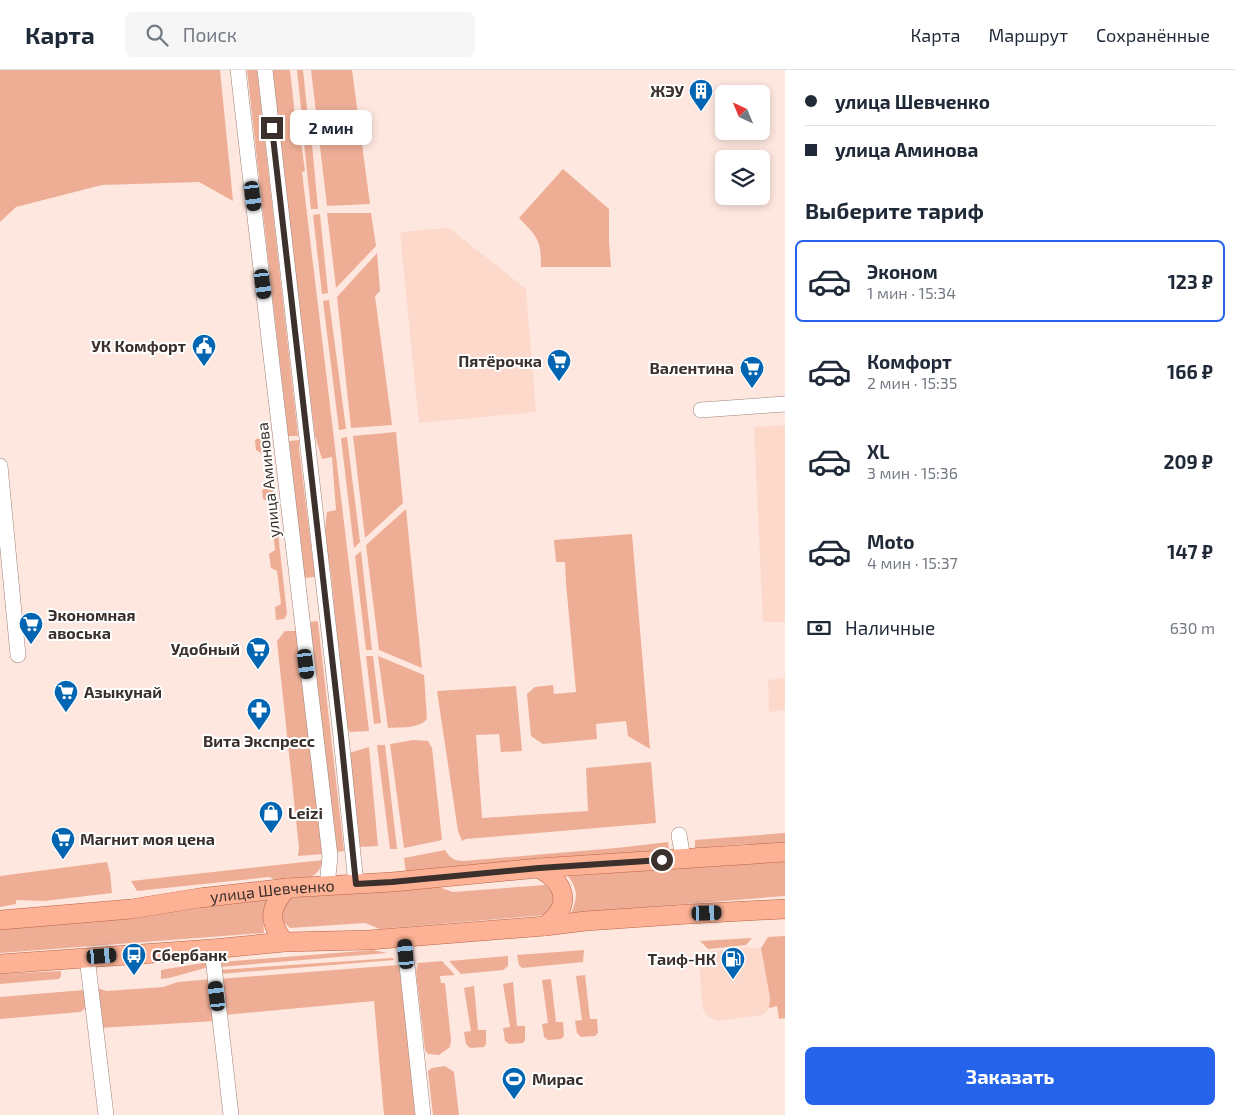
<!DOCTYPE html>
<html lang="ru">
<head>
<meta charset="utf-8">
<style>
  body { margin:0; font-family:"Exo 2",sans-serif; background:#f6f6f7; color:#1f2937; height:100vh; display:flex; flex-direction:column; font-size:19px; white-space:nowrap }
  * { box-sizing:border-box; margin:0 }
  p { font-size:16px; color:#747a83 }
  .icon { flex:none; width:28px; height:28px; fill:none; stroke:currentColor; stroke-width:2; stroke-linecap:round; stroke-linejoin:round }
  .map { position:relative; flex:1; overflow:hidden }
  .sheet { display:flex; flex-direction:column; background:#fff; width:450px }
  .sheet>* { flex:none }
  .banner { display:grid; align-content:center; height:110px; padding:0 20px; background:#fff }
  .needle { width:32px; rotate:316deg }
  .buttons { position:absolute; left:715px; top:15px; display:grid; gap:10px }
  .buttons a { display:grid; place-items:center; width:55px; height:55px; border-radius:8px; background:#fff; box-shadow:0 2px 8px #0003; font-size:25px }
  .end { position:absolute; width:22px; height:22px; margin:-11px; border:6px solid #3b302c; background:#fff; box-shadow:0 0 0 2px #fff }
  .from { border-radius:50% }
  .bubble { position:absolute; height:35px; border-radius:8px; background:#fff; box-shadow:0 2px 8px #0003; font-size:16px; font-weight:700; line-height:35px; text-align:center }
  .car { position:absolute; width:15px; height:30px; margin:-15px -8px; border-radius:6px; box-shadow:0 0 4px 1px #0007; background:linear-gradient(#222 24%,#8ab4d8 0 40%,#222 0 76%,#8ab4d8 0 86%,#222 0) }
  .banner b { display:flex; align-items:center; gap:18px; height:48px; font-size:19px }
  .banner b+b { border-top:1px solid #e0e1e3 }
  .banner i { width:12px; height:12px; background:#1f2937 }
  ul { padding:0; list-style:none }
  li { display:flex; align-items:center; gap:15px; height:82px; margin:0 10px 8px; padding:0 10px; border:2px solid transparent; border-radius:8px }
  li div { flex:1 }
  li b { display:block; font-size:19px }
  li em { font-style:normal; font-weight:700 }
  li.on { border-color:#2563eb }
  li>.icon { width:45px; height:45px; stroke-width:1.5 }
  h2 { padding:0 20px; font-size:22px; line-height:60px }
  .pay { display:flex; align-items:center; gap:12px; height:55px; padding:0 20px; font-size:19px }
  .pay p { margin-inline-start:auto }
  .action { display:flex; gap:10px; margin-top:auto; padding:10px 20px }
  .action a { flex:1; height:58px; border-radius:8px; background:#2563eb; color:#fff; font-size:20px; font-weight:700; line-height:58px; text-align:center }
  header { display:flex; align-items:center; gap:30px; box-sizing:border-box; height:70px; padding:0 25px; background:#fff; border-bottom:1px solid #e0e1e3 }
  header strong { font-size:24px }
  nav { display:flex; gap:28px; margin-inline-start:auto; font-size:18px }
  .search { width:350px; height:45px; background:#f6f6f7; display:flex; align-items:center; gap:12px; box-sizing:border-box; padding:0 18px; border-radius:8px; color:#747a83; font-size:19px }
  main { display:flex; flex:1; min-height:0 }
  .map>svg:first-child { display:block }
</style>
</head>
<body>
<header>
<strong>Карта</strong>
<div class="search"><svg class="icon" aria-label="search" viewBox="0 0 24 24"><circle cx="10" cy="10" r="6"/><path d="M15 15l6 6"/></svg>Поиск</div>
<nav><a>Карта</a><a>Маршрут</a><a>Сохранённые</a></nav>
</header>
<main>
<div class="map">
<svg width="785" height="1045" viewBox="0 0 785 1045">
  <rect width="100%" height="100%" fill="#fee7df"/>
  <!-- built -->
  <path fill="#fdd9cb" d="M449,158L526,219L536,342L419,353L400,162Z
    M785,355V552H763L754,357Z
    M785,608V640L769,642L768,610Z
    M747,877L761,878L770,928L769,939L763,945L719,951L709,947L703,940L698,883Z"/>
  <!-- green -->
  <path fill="#eeae96" d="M0,0H220L233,131L199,112L102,115L16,137L0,152Z
    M247,0H257L298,366H288Z
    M270,0H290L297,64H300L305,101L302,102L369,661L350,662L346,656L331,504L324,469L327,442L336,440L332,387L322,389L315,366Z
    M297,0H303L309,57H303Z
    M311,0H352L370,134L327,136Z
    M311,63L318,139H311L303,64Z
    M563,99L609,139V171L611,197H541C541,169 538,168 519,148Z
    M327,143H371L376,176L336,218Z
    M320,144L328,223L322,224L313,145Z
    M377,183L380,221L375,226L392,355L351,358L337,227Z
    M329,230L346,359L339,360L323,231Z
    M396,362L403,433L365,468L353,366Z
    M347,367L360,472L354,478L341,368Z
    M265,368H267L268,372L287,544L284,549L276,550L275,537L281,534L277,501L271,498L269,484L275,480L270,432L263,429L262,420L268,417L264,385L256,380L255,371L256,369Z
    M299,370V379L315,507L304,508L289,371Z
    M406,439L422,598L379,580L366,475Z
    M632,464L650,679L628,666L626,651L596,654L597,669L543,674L531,666L527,624L535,617L553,615L554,624L576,622L566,513L565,492H556L554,470Z
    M361,481L372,580H366L355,486Z
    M316,551L318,552L344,781L335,782L309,556L311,552Z
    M285,561H296L323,784L298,786L299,778L277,571Z
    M366,586H373L381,653L374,654Z
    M378,586L424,605L427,649C419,659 400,657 388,658Z
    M516,616L522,681L501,682L499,664L476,665L482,748L588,741L586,698L651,692L656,753L466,769L462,771L458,761L437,621Z
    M413,670L428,671L432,678L442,770L404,778L390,674Z
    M377,675H385L397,779H390Z
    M369,677L378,776L359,777L349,683Z
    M785,763V777L760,779L746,774L695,778V770Z
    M668,772L669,780L624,783L606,789L406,803L404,788L445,780C451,789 453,790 463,791L616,778Z
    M323,790C321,807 299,815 285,812C279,811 274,809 269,807L137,821L131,811Z
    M785,791V826L571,843C578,827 578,820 568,806Z
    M107,792L110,803L112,823L44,831L16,830V834L0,837V806Z
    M545,815L554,824V837L546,845L380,859L365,853L290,858L281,850L282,838L290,828L436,816L453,822Z
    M268,830L263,844L264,863L0,883V857Z
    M785,866V948L779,949L777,936L769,938L770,928L761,878L768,867Z
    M752,868L746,875L708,879L700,871Z
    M373,880L387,883L219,897L221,892Z
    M584,880L583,892L522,898L519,895L517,885Z
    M508,886V896L503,900L461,904L449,891Z
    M393,888L394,890L219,904V900Z
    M442,891L455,905L440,906L441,913H445L451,970L450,977L439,985L428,984L425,980L416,902L418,893Z
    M209,892V897L169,908L161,909V900Z
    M398,895L401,904L415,1045H384L374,931L224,945L219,909Z
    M61,901V906L59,909L0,914V904Z
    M585,905L590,949H597L598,963L595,966L581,967L577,963L575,951L582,950L576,906Z
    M212,909L216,951L99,958L93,917L107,921L163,917L178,912Z
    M551,909L556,952H563L564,966L561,969L548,970L544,967L542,954L548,953L542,910Z
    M513,912L517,956H525V970L523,973L509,974L505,971L503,958L510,957L503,914Z
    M474,916L478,960H486V974L484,977L470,978L466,974L464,962L471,961L464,918Z
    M84,920L86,938L80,942L0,949V927Z
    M445,996L454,1002L459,1045H433L428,1001L432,998Z"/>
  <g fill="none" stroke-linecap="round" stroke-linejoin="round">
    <defs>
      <path id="minor" d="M238,0C269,262 297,524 330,786L327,816
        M265,0L341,667L356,814
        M701,340L785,334
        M0,396L18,585
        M679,765L683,788
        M404,867L423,1045
        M212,879L231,1045
        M87,887L106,1045"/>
      <g id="major">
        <path d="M539,798C567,814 572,836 545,856"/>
        <path id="s1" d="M0,850L131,839L199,828L287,818L392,812L539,798L785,782"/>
        <path d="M284,872C268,851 269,838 287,818"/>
        <path d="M0,894L212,879L284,872L369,870L545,856L586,851L689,844L785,839"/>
      </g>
    </defs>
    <!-- minor casing -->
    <use href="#minor" stroke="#9e847b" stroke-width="16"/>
    <!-- major casing -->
    <use href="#major" stroke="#b86343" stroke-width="20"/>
    <!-- minor -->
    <use href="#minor" stroke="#fff" stroke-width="15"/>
    <!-- major -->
    <use href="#major" stroke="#fdb296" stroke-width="19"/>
  </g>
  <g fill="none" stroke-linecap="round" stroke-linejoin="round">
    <!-- route -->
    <path stroke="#3b302c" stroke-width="6" d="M272,58L341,667L356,814L392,812L539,798L662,790"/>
  </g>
  <!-- icons -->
  <defs>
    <symbol id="building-pin" viewBox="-11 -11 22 30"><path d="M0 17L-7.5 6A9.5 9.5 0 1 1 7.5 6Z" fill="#0265b2" stroke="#fff"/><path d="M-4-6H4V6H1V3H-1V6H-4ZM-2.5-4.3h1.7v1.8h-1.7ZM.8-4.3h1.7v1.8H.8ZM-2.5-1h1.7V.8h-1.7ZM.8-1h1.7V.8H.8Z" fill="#fff"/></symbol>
    <symbol id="civic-pin" viewBox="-11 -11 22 30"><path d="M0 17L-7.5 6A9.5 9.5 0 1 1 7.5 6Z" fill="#0265b2" stroke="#fff"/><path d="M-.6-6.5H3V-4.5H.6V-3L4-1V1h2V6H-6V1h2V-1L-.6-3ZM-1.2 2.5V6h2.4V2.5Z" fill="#fff"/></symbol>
    <symbol id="supermarket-pin" viewBox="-11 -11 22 30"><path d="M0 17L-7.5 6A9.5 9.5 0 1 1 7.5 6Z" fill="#0265b2" stroke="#fff"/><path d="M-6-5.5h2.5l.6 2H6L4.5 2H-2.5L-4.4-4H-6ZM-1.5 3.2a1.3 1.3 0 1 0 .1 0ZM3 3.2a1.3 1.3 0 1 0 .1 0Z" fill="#fff"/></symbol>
    <symbol id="pharmacy-pin" viewBox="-11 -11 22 30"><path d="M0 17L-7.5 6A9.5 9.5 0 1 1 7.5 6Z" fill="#0265b2" stroke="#fff"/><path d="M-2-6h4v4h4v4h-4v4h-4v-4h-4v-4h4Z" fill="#fff"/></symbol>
    <symbol id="shop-pin" viewBox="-11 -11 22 30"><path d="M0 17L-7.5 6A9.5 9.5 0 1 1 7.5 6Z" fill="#0265b2" stroke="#fff"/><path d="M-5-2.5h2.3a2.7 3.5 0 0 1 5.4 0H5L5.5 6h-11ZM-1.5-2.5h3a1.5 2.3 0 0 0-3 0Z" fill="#fff"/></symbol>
    <symbol id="bus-pin" viewBox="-11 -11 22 30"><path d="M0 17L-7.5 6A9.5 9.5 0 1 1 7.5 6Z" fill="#0265b2" stroke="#fff"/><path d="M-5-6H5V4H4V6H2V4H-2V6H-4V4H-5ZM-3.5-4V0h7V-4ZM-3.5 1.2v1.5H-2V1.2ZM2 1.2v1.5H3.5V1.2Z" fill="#fff"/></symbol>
    <symbol id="fuel-pin" viewBox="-11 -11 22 30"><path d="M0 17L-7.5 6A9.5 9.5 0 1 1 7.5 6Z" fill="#0265b2" stroke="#fff"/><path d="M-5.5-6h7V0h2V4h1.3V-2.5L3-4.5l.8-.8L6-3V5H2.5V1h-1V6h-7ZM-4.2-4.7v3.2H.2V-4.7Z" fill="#fff"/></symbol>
    <symbol id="stadium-pin" viewBox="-11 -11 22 30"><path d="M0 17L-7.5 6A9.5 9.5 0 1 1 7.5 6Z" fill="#0265b2" stroke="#fff"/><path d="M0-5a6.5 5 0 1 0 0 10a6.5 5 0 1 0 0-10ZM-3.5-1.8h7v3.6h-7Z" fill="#fff"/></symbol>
  </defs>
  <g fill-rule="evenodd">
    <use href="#building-pin" x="687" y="7" width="28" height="38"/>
    <use href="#civic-pin" x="190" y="262" width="28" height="38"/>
    <use href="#supermarket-pin" x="545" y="277" width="28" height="38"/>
    <use href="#supermarket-pin" x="738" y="284" width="28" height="38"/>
    <use href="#supermarket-pin" x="17" y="540" width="28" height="38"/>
    <use href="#supermarket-pin" x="244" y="565" width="28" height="38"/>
    <use href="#supermarket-pin" x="52" y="608" width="28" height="38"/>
    <use href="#pharmacy-pin" x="245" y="626" width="28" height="38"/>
    <use href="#shop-pin" x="257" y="729" width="28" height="38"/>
    <use href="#supermarket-pin" x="49" y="755" width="28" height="38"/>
    <use href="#bus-pin" x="120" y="871" width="28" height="38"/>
    <use href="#fuel-pin" x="719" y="875" width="28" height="38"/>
    <use href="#stadium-pin" x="500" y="995" width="28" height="38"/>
  </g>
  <g text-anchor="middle" stroke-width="4" stroke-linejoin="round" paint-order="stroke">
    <!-- poi labels -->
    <g font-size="16" font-weight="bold" fill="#3b302c" stroke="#fff" text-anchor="end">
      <text x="684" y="27">ЖЭУ</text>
      <text x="186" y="282">УК Комфорт</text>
      <text x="542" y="297">Пятёрочка</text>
      <text x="734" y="304">Валентина</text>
      <text x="48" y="551" text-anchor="start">Экономная<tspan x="48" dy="18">авоська</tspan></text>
      <text x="240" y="585">Удобный</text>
      <text x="84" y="628" text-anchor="start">Азыкунай</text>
      <text x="259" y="677" text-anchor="middle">Вита Экспресс</text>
      <text x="288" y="749" text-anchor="start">Leizi</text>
      <text x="80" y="775" text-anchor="start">Магнит моя цена</text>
      <text x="152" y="891" text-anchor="start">Сбербанк</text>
      <text x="716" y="895">Таиф-НК</text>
      <text x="532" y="1015" text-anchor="start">Мирас</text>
    </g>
    <!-- street labels -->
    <g font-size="16" fill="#3b302c" stroke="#fff">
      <text transform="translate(268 410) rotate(-96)" y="6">улица Аминова</text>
      <text dy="6" stroke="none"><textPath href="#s1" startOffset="274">улица Шевченко</textPath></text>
    </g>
  </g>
</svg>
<div class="buttons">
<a><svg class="needle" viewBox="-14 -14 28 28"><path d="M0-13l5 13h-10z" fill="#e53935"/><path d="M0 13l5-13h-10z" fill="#747a83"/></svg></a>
<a><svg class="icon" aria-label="layers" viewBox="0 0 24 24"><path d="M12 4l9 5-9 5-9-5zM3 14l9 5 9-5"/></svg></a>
</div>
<i class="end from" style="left:662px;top:790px"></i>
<i class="end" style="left:272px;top:58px"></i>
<div class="bubble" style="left:290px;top:40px;width:82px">2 мин</div>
<i class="car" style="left:253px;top:126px;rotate:173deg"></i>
<i class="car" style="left:263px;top:214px;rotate:173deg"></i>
<i class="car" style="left:306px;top:594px;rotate:173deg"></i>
<i class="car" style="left:707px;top:843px;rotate:88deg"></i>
<i class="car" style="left:406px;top:884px;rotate:355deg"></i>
<i class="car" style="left:102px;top:886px;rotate:86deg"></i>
<i class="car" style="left:217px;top:926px;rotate:353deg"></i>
</div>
<section class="sheet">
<div class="banner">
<b><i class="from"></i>улица Шевченко</b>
<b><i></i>улица Аминова</b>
</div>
<h2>Выберите тариф</h2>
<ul>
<li class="on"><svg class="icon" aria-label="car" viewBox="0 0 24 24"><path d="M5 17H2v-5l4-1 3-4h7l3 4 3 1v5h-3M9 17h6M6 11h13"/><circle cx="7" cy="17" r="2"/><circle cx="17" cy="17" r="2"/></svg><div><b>Эконом</b><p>1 мин · 15:34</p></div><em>123 ₽</em></li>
<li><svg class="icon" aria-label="car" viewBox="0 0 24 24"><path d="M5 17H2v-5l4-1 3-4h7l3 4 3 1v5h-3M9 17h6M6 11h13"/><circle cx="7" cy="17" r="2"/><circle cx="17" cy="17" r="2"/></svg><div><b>Комфорт</b><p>2 мин · 15:35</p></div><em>166 ₽</em></li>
<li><svg class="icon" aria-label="car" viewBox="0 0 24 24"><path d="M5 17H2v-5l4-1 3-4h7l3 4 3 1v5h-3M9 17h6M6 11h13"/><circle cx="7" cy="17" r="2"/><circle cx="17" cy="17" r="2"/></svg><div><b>XL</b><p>3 мин · 15:36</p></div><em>209 ₽</em></li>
<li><svg class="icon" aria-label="car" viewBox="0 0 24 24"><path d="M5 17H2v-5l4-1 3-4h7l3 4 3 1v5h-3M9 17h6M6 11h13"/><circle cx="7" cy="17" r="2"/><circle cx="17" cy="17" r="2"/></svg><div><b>Moto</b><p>4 мин · 15:37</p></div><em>147 ₽</em></li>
</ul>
<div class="pay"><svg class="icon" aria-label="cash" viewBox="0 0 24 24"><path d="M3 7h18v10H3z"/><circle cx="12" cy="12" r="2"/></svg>Наличные<p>630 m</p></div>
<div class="action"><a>Заказать</a></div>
</section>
</main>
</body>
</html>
